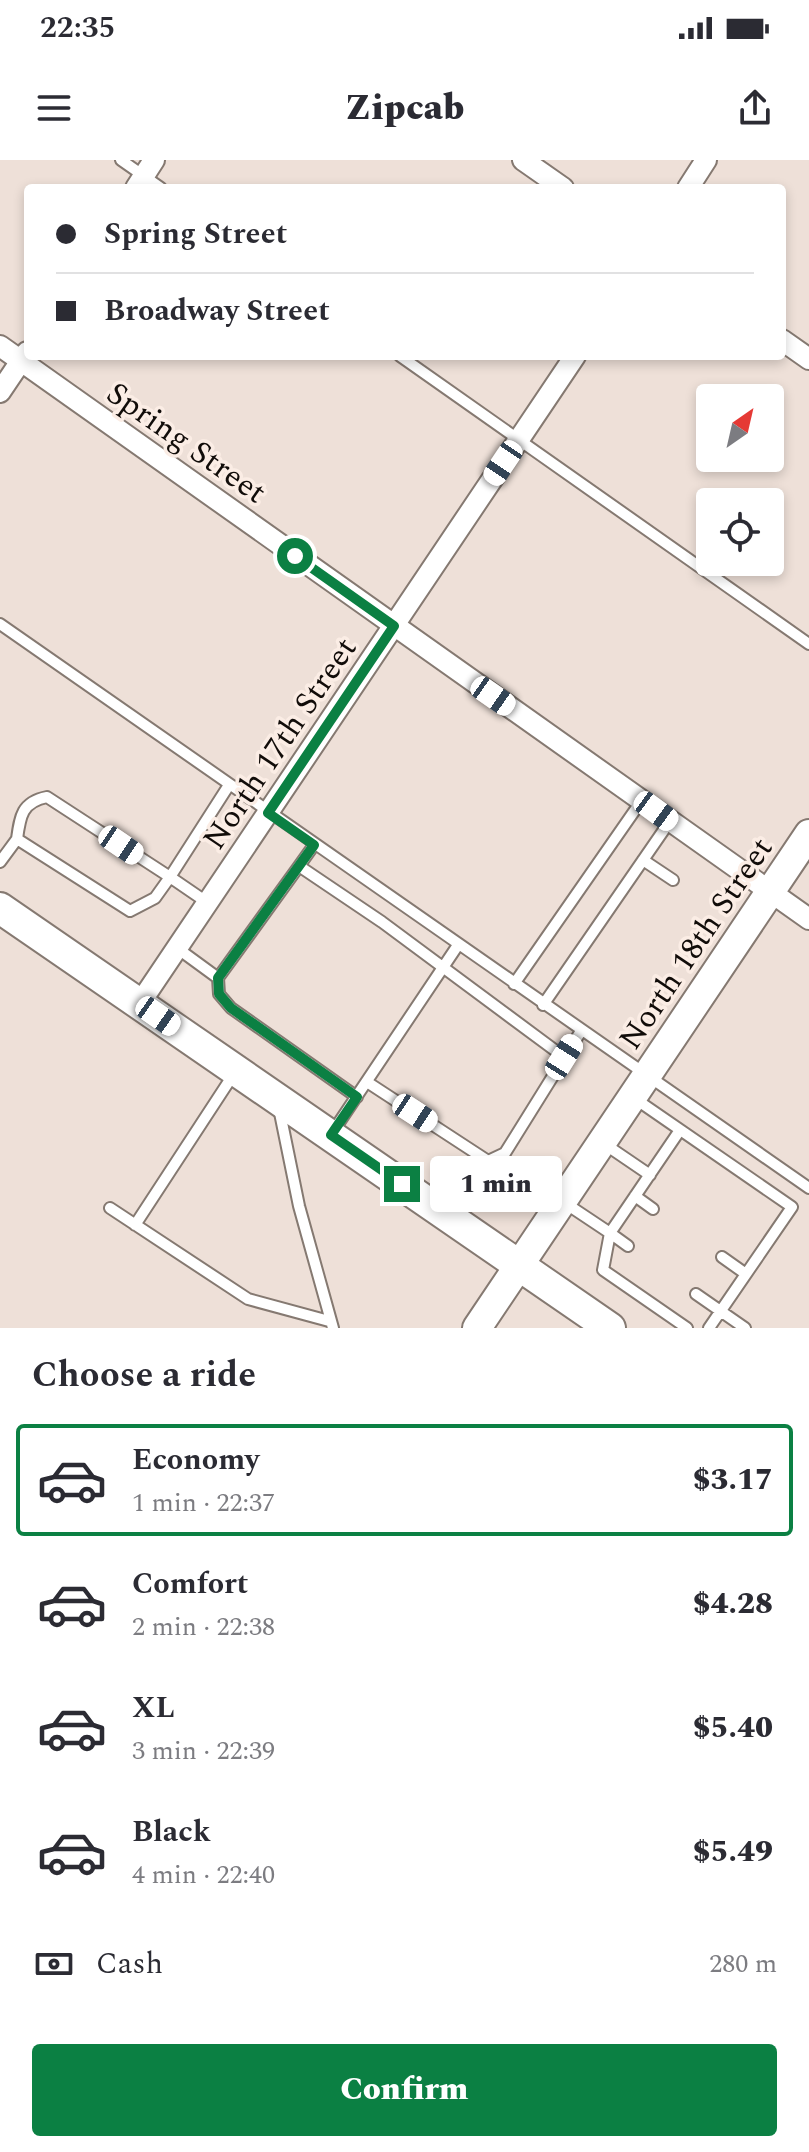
<!DOCTYPE html>
<html lang="en">
<head>
<meta charset="utf-8">
<style>
  body { margin:0; font-family:Spectral,serif; background:#f2f2f3; color:#2b2b33; height:100vh; display:flex; flex-direction:column; font-size:30px; white-space:nowrap }
  * { box-sizing:border-box; margin:0 }
  p { font-size:26px; color:#7c7c81 }
  .icon { flex:none; width:44px; height:44px; fill:none; stroke:currentColor; stroke-width:2; stroke-linecap:round; stroke-linejoin:round }
  .map { position:relative; height:1168px; overflow:hidden }
  .details { display:flex; flex-direction:column; background:#fff; flex:1 }
  .details>* { flex:none }
  .top-card { position:absolute; left:24px; top:24px; width:762px; height:176px; border-radius:8px; box-shadow:0 4px 12px #0003; display:grid; align-content:center; height:176px; padding:0 32px; background:#fff }
  .needle { width:52px; rotate:34deg }
  .fabs { position:absolute; left:696px; top:224px; display:grid; gap:16px }
  .fabs a { display:grid; place-items:center; width:88px; height:88px; border-radius:8px; background:#fff; box-shadow:0 4px 12px #0003; font-size:40px }
  .end { position:absolute; width:36px; height:36px; margin:-18px; border:10px solid #0b8043; background:#fff; box-shadow:0 0 0 4px #fff }
  .from { border-radius:50% }
  .bubble { position:absolute; height:56px; border-radius:8px; background:#fff; box-shadow:0 4px 12px #0003; font-size:26px; font-weight:800; line-height:56px; text-align:center }
  .car { position:absolute; width:24px; height:48px; margin:-24px -12px; border-radius:10px; box-shadow:0 0 6px 2px #0007; background:linear-gradient(#fff 24%,#345 0 40%,#fff 0 76%,#345 0 86%,#fff 0) }
  .top-card b { display:flex; align-items:center; gap:28px; height:76px; font-size:30px }
  .top-card b+b { border-top:2px solid #e1e1e2 }
  .top-card i { width:20px; height:20px; background:#2b2b33 }
  ul { padding:0; list-style:none }
  li { display:flex; align-items:center; gap:24px; height:112px; margin:0 16px 12px; padding:0 16px; border:4px solid transparent; border-radius:8px }
  li div { flex:1 }
  li b { display:block; font-size:30px }
  li em { font-style:normal; font-weight:800 }
  li.on { border-color:#0b8043 }
  li>.icon { width:72px; height:72px; stroke-width:1.5 }
  h2 { padding:0 32px; font-size:36px; line-height:96px }
  .pay { display:flex; align-items:center; gap:20px; height:88px; padding:0 32px; font-size:30px }
  .pay p { margin-inline-start:auto }
  .cta { display:flex; gap:16px; margin-top:auto; padding:16px 32px }
  .cta a { flex:1; height:92px; border-radius:8px; background:#0b8043; color:#fff; font-size:32px; font-weight:800; line-height:92px; text-align:center }
  .status { display:flex; justify-content:space-between; align-items:center; height:56px; padding:0 40px; background:#fff; direction:ltr }
  .status svg { height:22px; fill:currentColor }
  header { display:flex; justify-content:space-between; align-items:center; height:104px; padding:0 32px; background:#fff; font-size:36px; font-weight:800 }
  .map>svg:first-child { display:block }
</style>
</head>
<body>
<div class="status"><b>22:35</b><svg viewBox="0 0 49 12"><path d="M0 12V9h3v3zM5 12V6h3v6zM10 12V3h3v9zM15 12V0h3v12zM26 1h20v11H26zM47 4h2v5h-2z"/></svg></div>
<header><svg class="icon" aria-label="menu" viewBox="0 0 24 24"><path d="M4 6h16M4 12h16M4 18h16"/></svg>Zipcab<svg class="icon" aria-label="share" viewBox="0 0 24 24"><path d="M12 15V3M7 8l5-5 5 5M5 13v7h14v-7"/></svg></header>
<div class="map">
<svg width="809" height="1168" viewBox="0 0 809 1168">
  <rect width="100%" height="100%" fill="#eee0d8"/>
  <g fill="none" stroke-linecap="round" stroke-linejoin="round">
    <defs>
      <path id="lane" d="M121,0L161,28
        M400,196L809,484
        M0,464L809,1028
        M17,679C20,656 22,642 47,637L170,717L229,625
        M643,700L673,720
        M0,702L17,679L130,751L155,738L170,717L208,743
        M299,706L314,685
        M177,788L218,818
        M514,824L642,640
        M543,845L670,661
        M367,922L488,1001L505,993L581,871
        M357,937L231,848L219,834L218,818L299,706L382,762L564,897
        M634,938L792,1047L709,1168
        M279,948L299,1046L333,1168
        M332,973L458,785
        M603,983L650,1015
        M635,1036L653,1049
        M565,1043L610,1073L680,970
        M110,1048L248,1139L329,1161
        M135,1065L235,912
        M628,1086L610,1073L603,1110L687,1168
        M722,1097L746,1114
        M696,1134L745,1168"/>
      <path id="street" d="M523,0L563,28
        M136,28L154,0
        M688,28L706,0
        M782,180L809,199
        M0,186L809,759
        M0,232L27,192
        M140,843L575,196"/>
      <path id="secondary" d="M477,1168L809,674"/>
      <path id="primary" d="M0,748L610,1168"/>
    </defs>
    <!-- lane casing -->
    <use href="#lane" stroke="#857971" stroke-width="14"/>
    <!-- street casing -->
    <use href="#street" stroke="#857971" stroke-width="24"/>
    <!-- secondary casing -->
    <use href="#secondary" stroke="#857971" stroke-width="32"/>
    <!-- primary casing -->
    <use href="#primary" stroke="#857971" stroke-width="34"/>
    <!-- lane -->
    <use href="#lane" stroke="#fff" stroke-width="10"/>
    <!-- street -->
    <use href="#street" stroke="#fff" stroke-width="20"/>
    <!-- secondary -->
    <use href="#secondary" stroke="#fff" stroke-width="28"/>
    <!-- primary -->
    <use href="#primary" stroke="#fff" stroke-width="30"/>
  </g>
  <g fill="none" stroke-linecap="round" stroke-linejoin="round">
    <!-- route -->
    <path stroke="#0b8043" stroke-width="10" d="M295,396L394,466L268,653L314,685L218,818L219,834L231,848L357,937L331,975L402,1024"/>
  </g>
  <g text-anchor="middle" stroke-width="7" stroke-linejoin="round" paint-order="stroke">
    <!-- street labels -->
    <g font-size="32" fill="#110c09" stroke="#fbede5">
      <text transform="translate(187 282) rotate(35)" y="11">Spring Street</text>
      <text transform="translate(279 583) rotate(-56)" y="11">North 17th Street</text>
      <text transform="translate(695 783) rotate(-56)" y="11">North 18th Street</text>
    </g>
  </g>
</svg>
<div class="fabs">
<a><svg class="needle" viewBox="-14 -14 28 28"><path d="M0-13l5 13h-10z" fill="#e53935"/><path d="M0 13l5-13h-10z" fill="#7c7c81"/></svg></a>
<a><svg class="icon" aria-label="locate" viewBox="0 0 24 24"><circle cx="12" cy="12" r="6"/><path d="M12 2v4M12 18v4M2 12h4M18 12h4"/></svg></a>
</div>
<i class="end from" style="left:295px;top:396px"></i>
<i class="end" style="left:402px;top:1024px"></i>
<div class="bubble" style="left:430px;top:996px;width:132px">1 min</div>
<i class="car" style="left:503px;top:303px;rotate:214deg"></i>
<i class="car" style="left:493px;top:536px;rotate:125deg"></i>
<i class="car" style="left:656px;top:651px;rotate:126deg"></i>
<i class="car" style="left:121px;top:685px;rotate:124deg"></i>
<i class="car" style="left:158px;top:856px;rotate:125deg"></i>
<i class="car" style="left:564px;top:897px;rotate:32deg"></i>
<i class="car" style="left:415px;top:953px;rotate:123deg"></i>
<div class="top-card">
<b><i class="from"></i>Spring Street</b>
<b><i></i>Broadway Street</b>
</div>
</div>
<section class="details">
<h2>Choose a ride</h2>
<ul>
<li class="on"><svg class="icon" aria-label="car" viewBox="0 0 24 24"><path d="M5 17H2v-5l4-1 3-4h7l3 4 3 1v5h-3M9 17h6M6 11h13"/><circle cx="7" cy="17" r="2"/><circle cx="17" cy="17" r="2"/></svg><div><b>Economy</b><p>1 min · 22:37</p></div><em>$3.17</em></li>
<li><svg class="icon" aria-label="car" viewBox="0 0 24 24"><path d="M5 17H2v-5l4-1 3-4h7l3 4 3 1v5h-3M9 17h6M6 11h13"/><circle cx="7" cy="17" r="2"/><circle cx="17" cy="17" r="2"/></svg><div><b>Comfort</b><p>2 min · 22:38</p></div><em>$4.28</em></li>
<li><svg class="icon" aria-label="car" viewBox="0 0 24 24"><path d="M5 17H2v-5l4-1 3-4h7l3 4 3 1v5h-3M9 17h6M6 11h13"/><circle cx="7" cy="17" r="2"/><circle cx="17" cy="17" r="2"/></svg><div><b>XL</b><p>3 min · 22:39</p></div><em>$5.40</em></li>
<li><svg class="icon" aria-label="car" viewBox="0 0 24 24"><path d="M5 17H2v-5l4-1 3-4h7l3 4 3 1v5h-3M9 17h6M6 11h13"/><circle cx="7" cy="17" r="2"/><circle cx="17" cy="17" r="2"/></svg><div><b>Black</b><p>4 min · 22:40</p></div><em>$5.49</em></li>
</ul>
<div class="pay"><svg class="icon" aria-label="cash" viewBox="0 0 24 24"><path d="M3 7h18v10H3z"/><circle cx="12" cy="12" r="2"/></svg>Cash<p>280 m</p></div>
<div class="cta"><a>Confirm</a></div>
</section>
</body>
</html>
